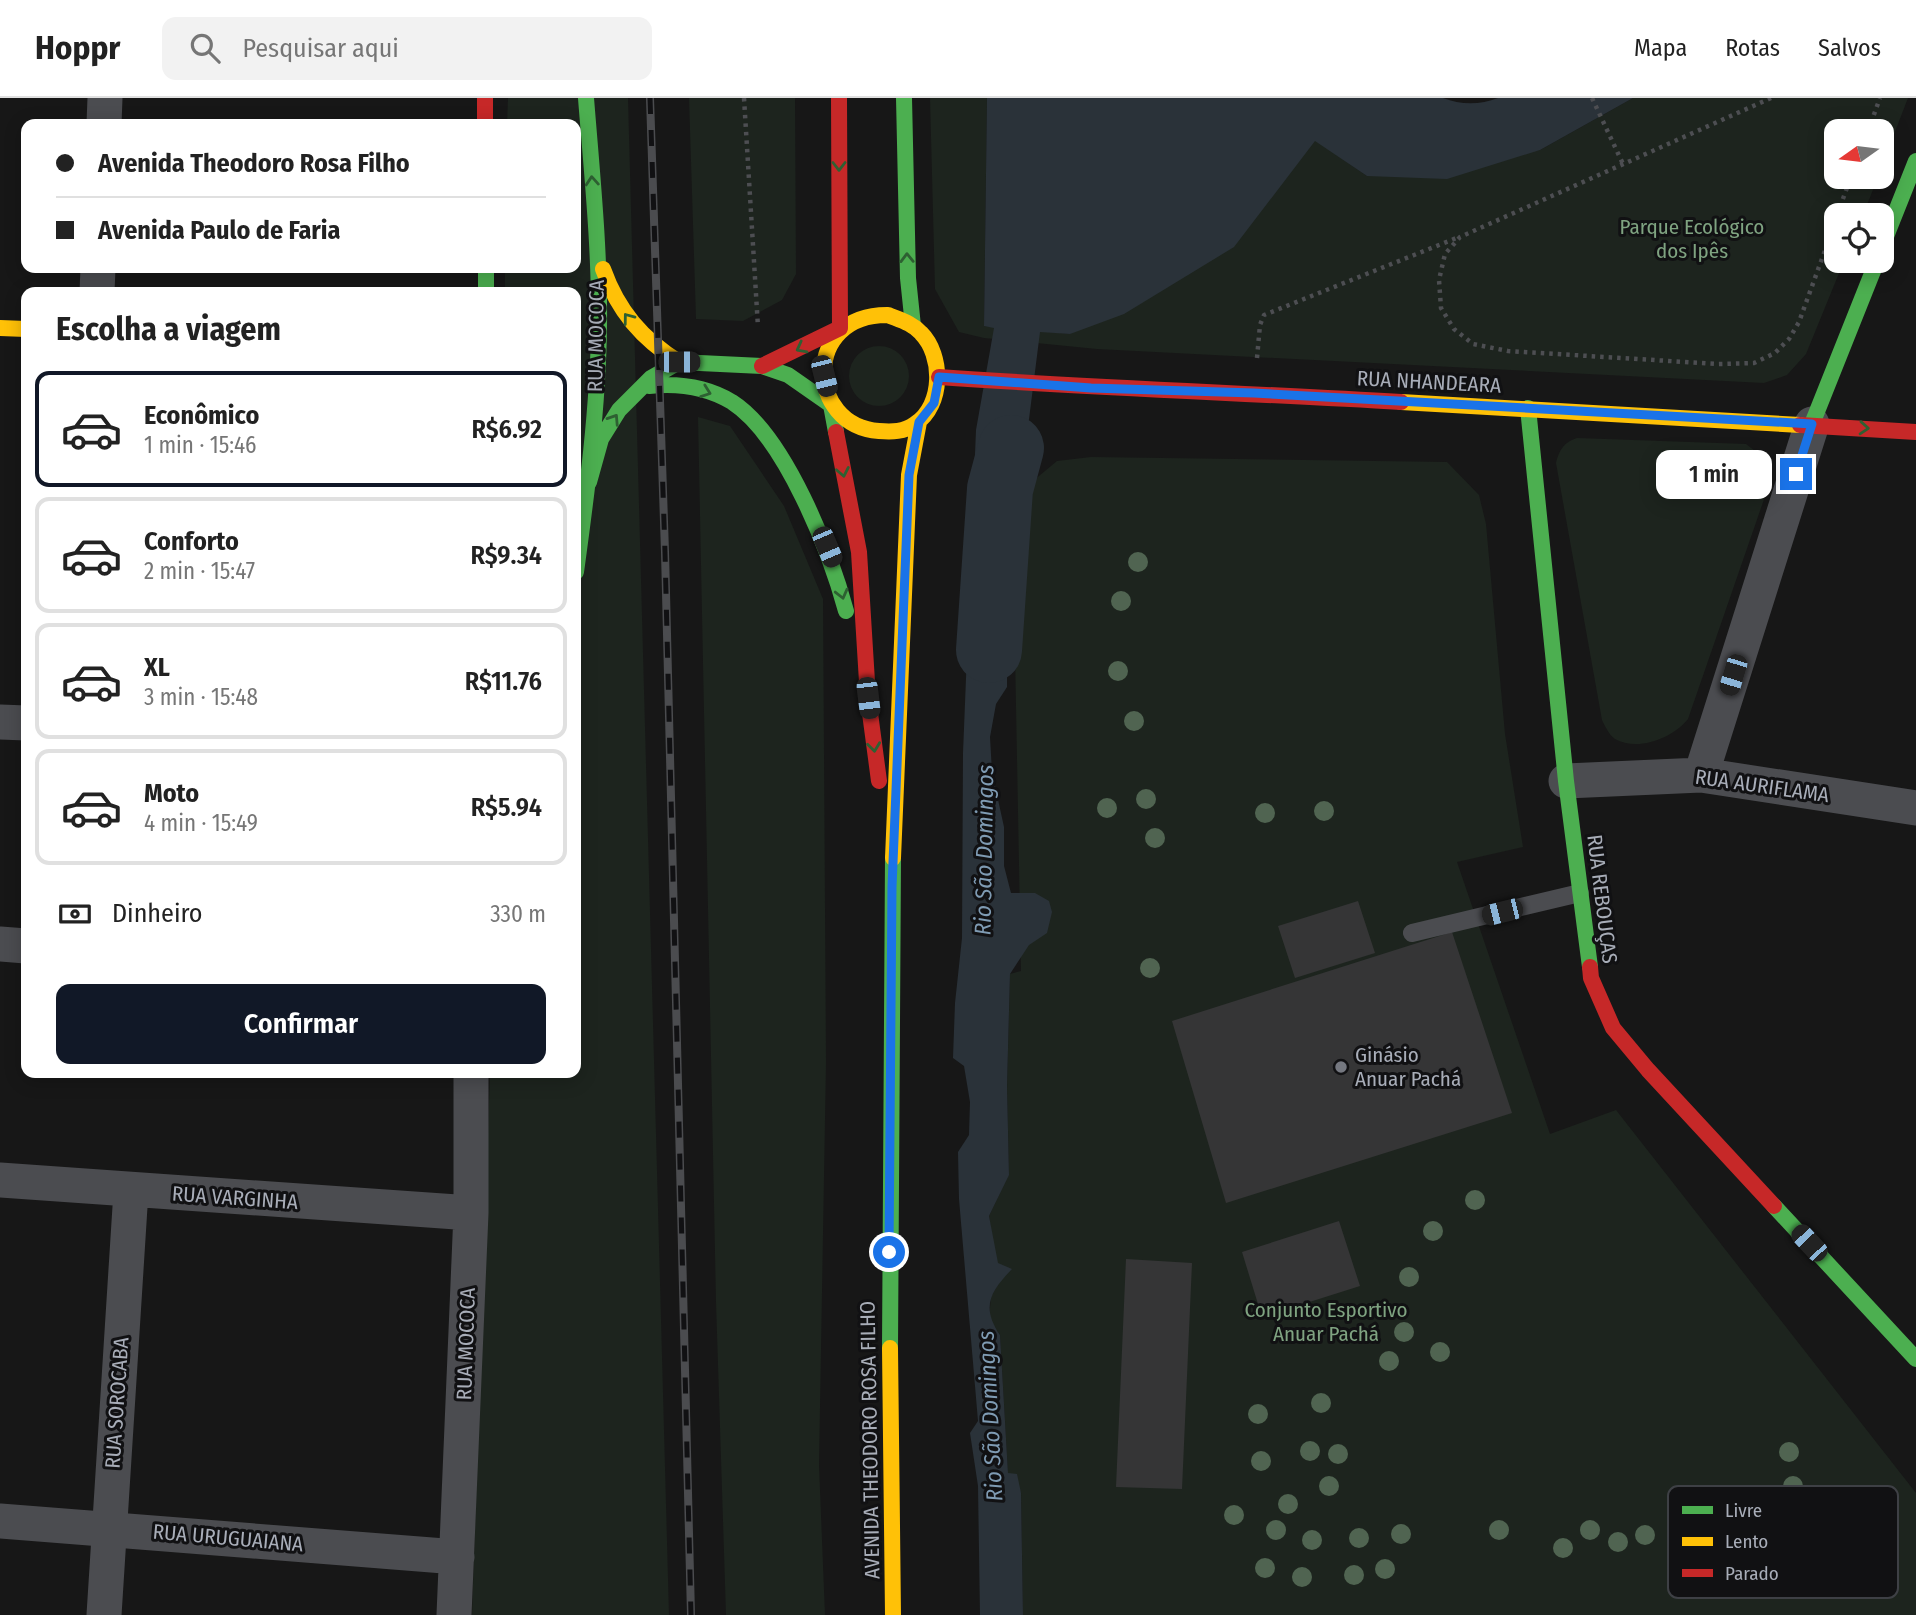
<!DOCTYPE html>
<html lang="pt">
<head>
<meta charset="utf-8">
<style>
  body { margin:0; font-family:"Fira Sans Condensed",sans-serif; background:#f2f2f2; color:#222; height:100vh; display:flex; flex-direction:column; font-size:26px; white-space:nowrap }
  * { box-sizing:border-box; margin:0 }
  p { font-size:23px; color:#767676 }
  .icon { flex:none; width:38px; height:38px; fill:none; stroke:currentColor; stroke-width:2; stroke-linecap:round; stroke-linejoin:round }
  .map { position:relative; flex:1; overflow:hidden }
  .drawer { position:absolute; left:21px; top:189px; width:560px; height:791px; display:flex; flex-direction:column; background:#fff; border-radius:14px; box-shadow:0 4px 18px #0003 }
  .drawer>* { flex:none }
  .hud { position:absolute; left:21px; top:21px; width:560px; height:154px; border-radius:14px; box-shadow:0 4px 18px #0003; display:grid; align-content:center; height:154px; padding:0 35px; background:#fff }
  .needle { width:46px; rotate:256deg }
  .controls { position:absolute; left:1824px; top:21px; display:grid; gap:14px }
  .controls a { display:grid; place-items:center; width:70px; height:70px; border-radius:14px; background:#fff; box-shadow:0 4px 18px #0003; font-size:35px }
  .end { position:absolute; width:32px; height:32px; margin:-16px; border:9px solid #1a73e8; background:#fff; box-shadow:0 0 0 4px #fff }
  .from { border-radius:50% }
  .bubble { position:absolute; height:49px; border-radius:14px; background:#fff; box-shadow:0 4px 18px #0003; font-size:23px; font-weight:600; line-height:49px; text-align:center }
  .car { position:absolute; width:21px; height:42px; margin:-21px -10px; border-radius:9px; box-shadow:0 0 5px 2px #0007; background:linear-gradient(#222 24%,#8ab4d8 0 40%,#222 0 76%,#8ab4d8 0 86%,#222 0) }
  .hud b { display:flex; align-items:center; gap:24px; height:66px; font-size:26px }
  .hud b+b { border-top:2px solid #e0e0e0 }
  .hud i { width:18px; height:18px; background:#222 }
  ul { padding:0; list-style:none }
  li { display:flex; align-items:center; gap:21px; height:116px; margin:0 14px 10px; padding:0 21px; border:4px solid #e0e0e0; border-radius:14px }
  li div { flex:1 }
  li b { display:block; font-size:26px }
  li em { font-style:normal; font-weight:600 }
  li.active { border-color:#111827 }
  li>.icon { width:63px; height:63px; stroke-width:1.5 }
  h2 { padding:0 35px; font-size:32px; line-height:84px }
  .pay { display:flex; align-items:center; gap:18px; height:77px; padding:0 35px; font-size:26px }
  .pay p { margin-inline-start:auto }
  .button { display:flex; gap:14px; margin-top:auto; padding:14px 35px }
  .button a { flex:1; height:80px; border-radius:14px; background:#111827; color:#fff; font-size:28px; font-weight:600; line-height:80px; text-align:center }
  header { display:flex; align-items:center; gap:42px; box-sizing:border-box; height:98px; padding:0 35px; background:#fff; border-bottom:2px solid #e0e0e0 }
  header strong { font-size:33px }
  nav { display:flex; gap:38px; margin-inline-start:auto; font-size:24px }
  .search { width:490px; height:63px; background:#f2f2f2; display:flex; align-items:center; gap:18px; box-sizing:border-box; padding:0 24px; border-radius:14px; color:#767676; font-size:26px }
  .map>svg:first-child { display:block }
</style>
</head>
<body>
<header>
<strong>Hoppr</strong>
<div class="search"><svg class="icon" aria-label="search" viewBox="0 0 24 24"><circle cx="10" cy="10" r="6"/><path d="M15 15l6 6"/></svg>Pesquisar aqui</div>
<nav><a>Mapa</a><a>Rotas</a><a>Salvos</a></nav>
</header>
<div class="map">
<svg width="1916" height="1517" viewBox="0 0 1916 1517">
  <rect width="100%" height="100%" fill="#171717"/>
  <!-- green -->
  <path fill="#1d241e" d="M508,0H628L669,1517H472L490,975H576V194H505V170H576V26H507Z
    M689,0H795L796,176L782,202L743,223L696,221Z
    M930,0H987L984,228L1070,236L1279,89L1315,42L1367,78L1540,52L1633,0H1908L1881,70V33H1836V79H1878L1863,117H1836V163H1844L1806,256L1787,277L1764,285L1097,251L984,240L959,234L935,191Z
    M849 278a30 30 0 1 1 60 0a30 30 0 1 1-60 0Z
    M698,319L730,328L784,408L823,501L826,964L819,1367L825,1517H726L716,1204Z
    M1577,340L1746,346L1772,366L1770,384L1688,621C1673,640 1638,654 1615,641C1609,637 1605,628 1602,622L1556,365C1559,352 1564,344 1577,340Z
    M1091,359L1447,364L1479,397L1486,426L1505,636L1523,749L1457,764L1550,1036L1616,1012L1916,1395V1517H1023L1021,1395L1008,1375L1000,1237L989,1221L991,1199L999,1184L989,1118L1009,1076L1007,988L1010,876L1021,873L1014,502L1027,388L1057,363Z"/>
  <!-- water -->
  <path fill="#2a3239" d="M987,0H1443C1461,7 1480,7 1498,0H1633L1540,52L1447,81L1367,78L1315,43L1234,149L1124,216L1070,236L1040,234L1027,337L1017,356L1004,419L994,445L995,487L1007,555V589L996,606L990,639L992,674L1004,729V768L1011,795H1035L1049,803L1052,814L1047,835L1029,847L1010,876L1007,988L1009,1077L989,1118L998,1165L1012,1171C990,1194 981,1209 1000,1237L1008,1375L1017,1376L1021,1395L1023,1517H980L978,1388L970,1335L978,1323L959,1101L958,1054L969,1037L970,1004L964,968L953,960L955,905L962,840L963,655L976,332L994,230L984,228Z"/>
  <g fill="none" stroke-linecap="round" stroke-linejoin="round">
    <!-- river -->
    <path stroke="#2a3239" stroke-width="66" d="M989,552L1000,391L1011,350"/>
  </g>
  <!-- building -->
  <path fill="#353536" d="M1358,803L1375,855L1295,880L1278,828Z
    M1452,834L1512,1015L1226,1105L1172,923Z
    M1339,1123L1360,1188L1262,1219L1242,1154Z
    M1126,1161L1192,1165L1182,1391L1116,1389Z"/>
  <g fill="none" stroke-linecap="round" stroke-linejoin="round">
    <!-- path -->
    <path stroke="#4d4e52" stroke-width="4.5" stroke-dasharray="3.5 5" stroke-linecap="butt" d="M744,0L758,229
      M1592,0L1623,66
      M1771,0L1460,139L1445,156L1439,182L1441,210L1454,231L1473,246L1508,253L1718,266L1754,265L1775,255L1789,241L1799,224L1836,122
      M1868,33L1880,0
      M1837,117L1851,79
      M1257,260L1260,227L1264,217L1459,139"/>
    <!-- lane -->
    <path stroke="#4b4c50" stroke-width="18" d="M1412,835L1580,795"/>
    <!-- street -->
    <path stroke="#4b4c50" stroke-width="35" d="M104,26L105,0
      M97,194L98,170
      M0,624L26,625
      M1701,677L1812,326
      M1566,683L1701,677L1916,710
      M0,846L26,848
      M0,1082L471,1115
      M0,1423L457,1459
      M104,1517L131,1093
      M454,1517L471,1115V975"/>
    <!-- fast -->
    <path stroke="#4caf50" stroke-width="16" d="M904,0L908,180L913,228
      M1881,151L1916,63
      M486,170V194
      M649,288C678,285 707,289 732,304C785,338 830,454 846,513
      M1528,310L1566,683L1590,869
      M1812,326L1877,163
      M589,384L601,341L619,312L651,280L679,264L762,268L788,277L831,307L836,334
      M576,474C587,393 598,311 599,229C600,153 592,76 586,0
      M1774,1108L1916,1261
      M890,1250L893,760"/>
    <!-- slow -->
    <path stroke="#ffc107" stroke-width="16" d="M603,171C618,213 642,241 679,264
      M888,217C900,222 912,225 921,235C943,257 944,307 915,326C904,334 892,334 879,333C806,328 802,216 888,217Z
      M0,230L26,231
      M1401,304L1800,327
      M893,760L909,377L919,324
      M890,1250L893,1517"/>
    <!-- jam -->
    <path stroke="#c62828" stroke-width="16" d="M485,0V26
      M762,268L840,230L839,0
      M939,279C1093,290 1247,295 1401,304
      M1800,327L1916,334
      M836,334L859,454L868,600L879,683
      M1590,869L1591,880L1613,930L1648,972L1774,1108"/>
    <defs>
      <path id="rail" d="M650,0L665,454L691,1517"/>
    </defs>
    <!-- rail casing -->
    <use href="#rail" stroke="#4b4c4f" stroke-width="8"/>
    <!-- rail -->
    <use href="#rail" stroke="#111113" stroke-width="5" stroke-dasharray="16" stroke-linecap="butt"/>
  </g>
  <!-- trees -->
  <g fill="#506451">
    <circle cx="1138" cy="464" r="10"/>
    <circle cx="1121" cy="503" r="10"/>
    <circle cx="1118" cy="573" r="10"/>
    <circle cx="1134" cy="623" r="10"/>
    <circle cx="1146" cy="701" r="10"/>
    <circle cx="1107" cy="710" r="10"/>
    <circle cx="1324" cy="713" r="10"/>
    <circle cx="1265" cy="715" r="10"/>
    <circle cx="1155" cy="740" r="10"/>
    <circle cx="1150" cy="870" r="10"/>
    <circle cx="1475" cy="1102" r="10"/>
    <circle cx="1433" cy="1133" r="10"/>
    <circle cx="1409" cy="1179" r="10"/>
    <circle cx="1404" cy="1234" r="10"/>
    <circle cx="1440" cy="1254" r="10"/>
    <circle cx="1389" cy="1263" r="10"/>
    <circle cx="1321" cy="1305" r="10"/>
    <circle cx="1258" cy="1316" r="10"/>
    <circle cx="1310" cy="1353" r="10"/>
    <circle cx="1789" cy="1354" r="10"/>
    <circle cx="1338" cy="1356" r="10"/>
    <circle cx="1261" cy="1363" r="10"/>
    <circle cx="1329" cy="1388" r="10"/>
    <circle cx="1793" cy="1388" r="10"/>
    <circle cx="1288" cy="1406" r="10"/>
    <circle cx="1234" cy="1417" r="10"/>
    <circle cx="1276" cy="1432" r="10"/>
    <circle cx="1499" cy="1432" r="10"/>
    <circle cx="1590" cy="1432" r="10"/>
    <circle cx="1401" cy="1436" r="10"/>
    <circle cx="1645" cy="1437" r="10"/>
    <circle cx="1359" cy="1440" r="10"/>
    <circle cx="1312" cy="1442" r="10"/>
    <circle cx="1618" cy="1444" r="10"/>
    <circle cx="1563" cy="1450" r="10"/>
    <circle cx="1265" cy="1470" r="10"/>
    <circle cx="1385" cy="1471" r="10"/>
    <circle cx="1354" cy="1477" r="10"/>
    <circle cx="1302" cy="1479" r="10"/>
  </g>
  <!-- one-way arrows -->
  <defs><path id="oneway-chevron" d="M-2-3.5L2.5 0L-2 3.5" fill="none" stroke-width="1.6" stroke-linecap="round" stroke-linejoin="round" transform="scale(1.75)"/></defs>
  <g stroke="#2e6032">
    <use href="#oneway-chevron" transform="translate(839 68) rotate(90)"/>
    <use href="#oneway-chevron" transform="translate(592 83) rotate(-94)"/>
    <use href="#oneway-chevron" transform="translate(907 160) rotate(-91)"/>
    <use href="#oneway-chevron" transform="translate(628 220) rotate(-127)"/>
    <use href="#oneway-chevron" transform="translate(801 250) rotate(152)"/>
    <use href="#oneway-chevron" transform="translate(706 294) rotate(20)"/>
    <use href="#oneway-chevron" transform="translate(614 321) rotate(-57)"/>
    <use href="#oneway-chevron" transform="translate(1864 330) rotate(4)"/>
    <use href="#oneway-chevron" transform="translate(843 374) rotate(79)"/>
    <use href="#oneway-chevron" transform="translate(842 496) rotate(76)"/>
    <use href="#oneway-chevron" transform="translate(874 649) rotate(83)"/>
  </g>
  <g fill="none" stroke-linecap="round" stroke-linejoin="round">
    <!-- route -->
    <path stroke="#1a73e8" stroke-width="9" d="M889,1154L892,789L909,377L919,324L934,305L939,279L1091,290L1254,295L1812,326L1796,376"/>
  </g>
  <!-- markers -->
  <circle fill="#757880" stroke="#111113" stroke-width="2.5" cx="1341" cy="969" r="7"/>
  <g text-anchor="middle" stroke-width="6" stroke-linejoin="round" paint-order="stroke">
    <!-- park labels -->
    <g font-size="21" fill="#7fa381" stroke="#111113">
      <text x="1692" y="136">Parque Ecológico<tspan x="1692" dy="24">dos Ipês</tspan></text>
      <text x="1326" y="1219">Conjunto Esportivo<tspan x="1326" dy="24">Anuar Pachá</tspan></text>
    </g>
    <!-- street labels -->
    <g font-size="21" fill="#a8adb8" stroke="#111113">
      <text transform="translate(596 238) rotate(-89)" y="7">RUA MOCOCA</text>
      <text transform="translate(1429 284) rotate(3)" y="7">RUA NHANDEARA</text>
      <text transform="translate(1762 688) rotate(8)" y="7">RUA AURIFLAMA</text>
      <text transform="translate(1602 801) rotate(83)" y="7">RUA REBOUÇAS</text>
      <text transform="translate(235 1100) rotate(4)" y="7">RUA VARGINHA</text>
      <text transform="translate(466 1246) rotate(-88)" y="7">RUA MOCOCA</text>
      <text transform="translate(117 1305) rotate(-86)" y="7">RUA SOROCABA</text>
      <text transform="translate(870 1342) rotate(-91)" y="7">AVENIDA THEODORO ROSA FILHO</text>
      <text transform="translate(228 1440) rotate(5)" y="7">RUA URUGUAIANA</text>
    </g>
    <!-- poi labels -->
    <g font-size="21" fill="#a8adb8" stroke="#111113" text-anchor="start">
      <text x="1355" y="964">Ginásio<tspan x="1355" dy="24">Anuar Pachá</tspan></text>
    </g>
    <!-- water labels -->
    <g font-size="23" font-style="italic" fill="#7f9bb3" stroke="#111113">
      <text transform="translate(984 752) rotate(-89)" y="8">Rio São Domingos</text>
      <text transform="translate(990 1318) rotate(-93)" y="8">Rio São Domingos</text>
    </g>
  </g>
  <!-- legend -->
  <rect x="1668" y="1388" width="230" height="112" rx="10" fill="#111113" stroke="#3e4045" stroke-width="2"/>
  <rect x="1682" y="1408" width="31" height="8" fill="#4caf50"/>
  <rect x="1682" y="1439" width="31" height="9" fill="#ffc107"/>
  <rect x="1682" y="1471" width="31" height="8" fill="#c62828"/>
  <g font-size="19" fill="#a8adb8">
    <text x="1725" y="1419">Livre</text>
    <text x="1725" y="1450">Lento</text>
    <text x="1725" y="1482">Parado</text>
  </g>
</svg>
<div class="controls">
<a><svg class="needle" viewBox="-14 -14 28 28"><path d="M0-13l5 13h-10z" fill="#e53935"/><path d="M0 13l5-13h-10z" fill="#767676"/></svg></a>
<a><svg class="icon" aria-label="locate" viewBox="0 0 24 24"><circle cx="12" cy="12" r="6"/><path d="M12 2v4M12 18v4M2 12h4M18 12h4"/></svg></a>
</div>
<i class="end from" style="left:889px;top:1154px"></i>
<i class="end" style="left:1796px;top:376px"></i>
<div class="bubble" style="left:1656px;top:352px;width:116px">1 min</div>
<i class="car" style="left:679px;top:264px;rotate:90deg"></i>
<i class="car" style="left:824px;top:278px;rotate:166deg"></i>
<i class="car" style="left:827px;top:449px;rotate:157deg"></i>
<i class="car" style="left:1733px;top:577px;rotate:197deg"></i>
<i class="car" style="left:868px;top:600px;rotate:173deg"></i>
<i class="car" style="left:1502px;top:814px;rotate:256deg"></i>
<i class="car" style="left:1809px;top:1145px;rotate:317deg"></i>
<div class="hud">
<b><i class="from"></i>Avenida Theodoro Rosa Filho</b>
<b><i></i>Avenida Paulo de Faria</b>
</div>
<section class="drawer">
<h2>Escolha a viagem</h2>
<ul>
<li class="active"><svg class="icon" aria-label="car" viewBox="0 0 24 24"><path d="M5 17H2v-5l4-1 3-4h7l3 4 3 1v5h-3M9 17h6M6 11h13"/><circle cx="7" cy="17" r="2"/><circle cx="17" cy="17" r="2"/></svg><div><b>Econômico</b><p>1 min · 15:46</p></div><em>R$6.92</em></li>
<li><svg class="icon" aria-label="car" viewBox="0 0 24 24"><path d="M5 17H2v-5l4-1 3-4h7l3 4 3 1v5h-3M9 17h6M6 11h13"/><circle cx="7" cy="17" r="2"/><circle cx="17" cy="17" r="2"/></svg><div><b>Conforto</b><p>2 min · 15:47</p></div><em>R$9.34</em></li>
<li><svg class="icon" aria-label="car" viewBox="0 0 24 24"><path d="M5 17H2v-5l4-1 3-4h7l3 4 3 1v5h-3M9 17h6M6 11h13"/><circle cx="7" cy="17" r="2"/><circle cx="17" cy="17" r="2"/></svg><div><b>XL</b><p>3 min · 15:48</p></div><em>R$11.76</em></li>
<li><svg class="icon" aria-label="car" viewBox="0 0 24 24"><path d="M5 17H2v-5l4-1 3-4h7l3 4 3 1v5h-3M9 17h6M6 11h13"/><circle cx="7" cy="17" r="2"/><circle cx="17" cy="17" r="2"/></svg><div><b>Moto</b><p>4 min · 15:49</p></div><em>R$5.94</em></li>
</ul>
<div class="pay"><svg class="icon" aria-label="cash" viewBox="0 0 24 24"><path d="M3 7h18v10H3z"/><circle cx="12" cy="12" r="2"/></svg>Dinheiro<p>330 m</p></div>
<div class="button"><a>Confirmar</a></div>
</section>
</div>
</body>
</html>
